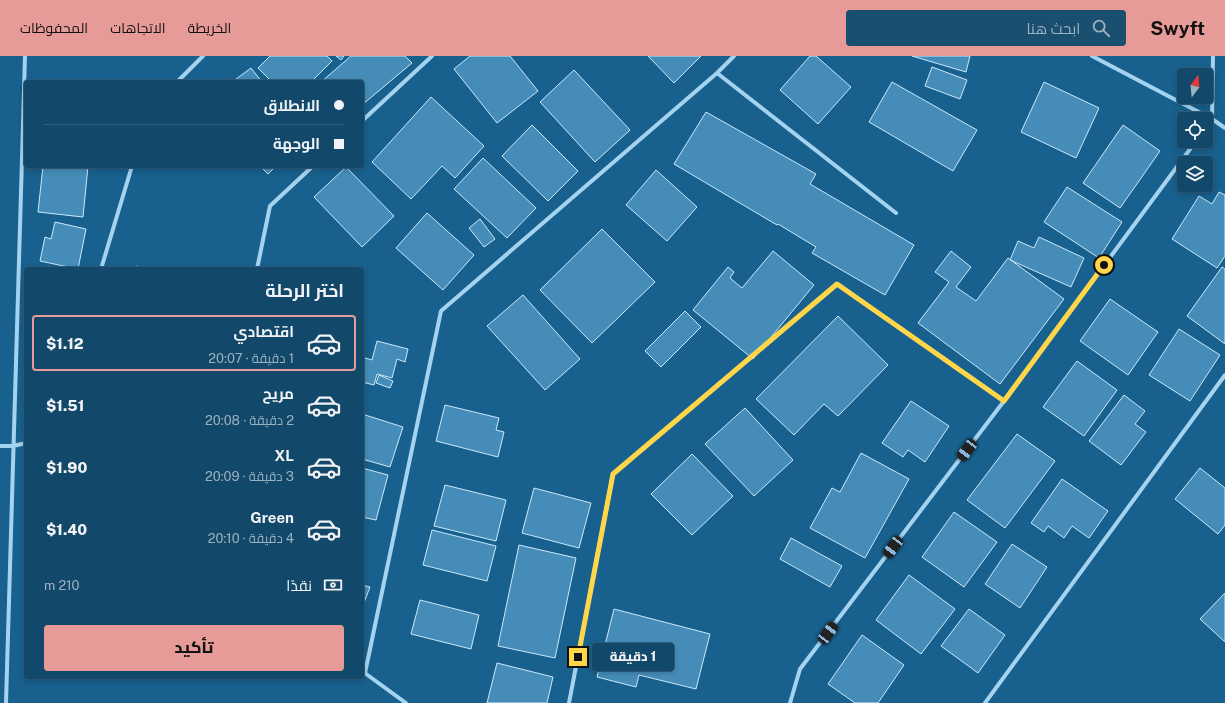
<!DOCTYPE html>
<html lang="ar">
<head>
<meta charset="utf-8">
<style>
  body { margin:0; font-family:"Public Sans",Cairo,sans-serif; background:#1b4f70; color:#f1f3f6; direction:rtl; height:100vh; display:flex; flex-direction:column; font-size:15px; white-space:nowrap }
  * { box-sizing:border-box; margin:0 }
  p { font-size:13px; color:#9cb2c1 }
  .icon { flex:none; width:22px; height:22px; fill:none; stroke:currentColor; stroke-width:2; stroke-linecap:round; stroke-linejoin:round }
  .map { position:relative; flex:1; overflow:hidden; direction:ltr }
  .drawer { position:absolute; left:24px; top:211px; width:340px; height:412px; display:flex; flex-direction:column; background:#12486a; border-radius:4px; box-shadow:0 2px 6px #0003,0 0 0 1px #31607e; direction:rtl }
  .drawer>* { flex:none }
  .guide { position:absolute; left:24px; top:24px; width:340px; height:88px; border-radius:4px; box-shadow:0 2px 6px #0003,0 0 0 1px #31607e; direction:rtl; display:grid; align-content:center; height:88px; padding:0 20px; background:#12486a }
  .needle { width:26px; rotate:16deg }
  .fabs { position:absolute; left:1177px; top:12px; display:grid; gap:8px }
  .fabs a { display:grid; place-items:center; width:36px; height:36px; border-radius:4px; background:#12486a; box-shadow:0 2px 6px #0003,0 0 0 1px #31607e; font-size:20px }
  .end { position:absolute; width:18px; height:18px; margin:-9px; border:5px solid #ffd54a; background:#111; box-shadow:0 0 0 2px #111 }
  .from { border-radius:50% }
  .bubble { position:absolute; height:28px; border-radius:4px; background:#12486a; box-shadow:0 2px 6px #0003,0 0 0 1px #31607e; font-size:13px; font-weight:800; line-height:28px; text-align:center; direction:rtl }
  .car { position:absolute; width:12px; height:24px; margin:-12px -6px; border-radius:5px; box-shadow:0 0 3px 1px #0007; background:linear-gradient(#222 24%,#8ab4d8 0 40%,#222 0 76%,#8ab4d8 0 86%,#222 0) }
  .guide b { display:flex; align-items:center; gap:14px; height:38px; font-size:15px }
  .guide b+b { border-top:1px solid #31607e }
  .guide i { width:10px; height:10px; background:#f1f3f6 }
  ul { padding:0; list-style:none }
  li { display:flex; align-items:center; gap:12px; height:56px; margin:0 8px 6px; padding:0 12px; border:2px solid transparent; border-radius:4px }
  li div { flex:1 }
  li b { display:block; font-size:15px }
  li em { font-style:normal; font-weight:800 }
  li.active { border-color:#e69b98 }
  li>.icon { width:36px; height:36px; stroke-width:1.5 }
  h2 { padding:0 20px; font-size:18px; line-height:48px }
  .pay { display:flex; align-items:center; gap:10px; height:44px; padding:0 20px; font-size:15px }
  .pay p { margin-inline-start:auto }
  .action { display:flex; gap:8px; margin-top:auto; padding:8px 20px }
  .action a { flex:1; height:46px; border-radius:4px; background:#e69b98; color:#111; font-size:16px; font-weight:800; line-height:46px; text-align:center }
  header { display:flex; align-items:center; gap:24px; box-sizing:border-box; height:56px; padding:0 20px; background:#e69b98; color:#111 }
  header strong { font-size:19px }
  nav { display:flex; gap:22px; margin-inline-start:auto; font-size:14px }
  .search { width:280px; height:36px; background:#1b4f70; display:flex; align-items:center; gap:10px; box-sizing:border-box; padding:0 14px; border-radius:4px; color:#9cb2c1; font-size:15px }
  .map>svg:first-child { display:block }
</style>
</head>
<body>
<header>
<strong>Swyft</strong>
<div class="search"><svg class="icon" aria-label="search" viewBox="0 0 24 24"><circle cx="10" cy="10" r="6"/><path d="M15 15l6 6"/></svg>ابحث هنا</div>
<nav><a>الخريطة</a><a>الاتجاهات</a><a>المحفوظات</a></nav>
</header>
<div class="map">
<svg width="1225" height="647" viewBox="0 0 1225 647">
  <rect width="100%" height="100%" fill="#18608d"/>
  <!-- building -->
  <path fill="#458db8" stroke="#cae9fa" d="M270,0H327L332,5L311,26H272L258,12Z
    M336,0H344L341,4Z
    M351,0H405L412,7L362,49V26H321Z
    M470,0H510L538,35L497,67L454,13Z
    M648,0H701L674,27Z
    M810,0H816L851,31L818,68L780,34Z
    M912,0H970L966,16Z
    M932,11L967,24L960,43L925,30Z
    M251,12L262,26H232Z
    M574,14L630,74L595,106L540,46Z
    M892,26L977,74L953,115L869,66Z
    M1044,26L1099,52L1076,102L1021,76Z
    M431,41L484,90L455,122L442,110L411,143L372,106Z
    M706,56L816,118L810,128L914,189L885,239L812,197L816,191L778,168L777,169L674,108Z
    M532,69L578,115L548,145L502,100Z
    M1123,69L1160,95L1120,152L1083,127Z
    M483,102L536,152L507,182L454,133Z
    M43,110H88L83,161L38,156Z
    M260,110H276L268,118Z
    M346,111L394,160L362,191L314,141Z
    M656,114L697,151L667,185L626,149Z
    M1067,131L1122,166L1099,202L1044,166Z
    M1219,136L1225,139V200L1217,212L1172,183L1199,140L1212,148Z
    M427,157L474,199L443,234L396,192Z
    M480,163L495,183L484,191L469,172Z
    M55,166L86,173L78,213L40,205L45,181L51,183Z
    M602,173L655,226L592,287L540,234Z
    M1039,181L1084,202L1071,231L1010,204L1018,185L1034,192Z
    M773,195L814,229L753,303L693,254L728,211L734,216L730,222L742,232Z
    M951,195L971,211L956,231L976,245L1008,202L1064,243L1000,328L918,267L949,226L935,216Z
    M136,210L148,213H135Z
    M1222,211L1225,213V288L1187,260Z
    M523,239L580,303L545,334L487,270Z
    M1110,243L1158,276L1128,319L1080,285Z
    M685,255L701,271L661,311L645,295Z
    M838,260L888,309L838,360L824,348L794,379L756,343Z
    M1179,273L1220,299L1190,345L1149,319Z
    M377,285L408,293L405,306L397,303L392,322L377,318L374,329L362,326V301L372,304Z
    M1077,305L1117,334L1084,380L1043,351Z
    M379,319L393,325L390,332L376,327Z
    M1124,339L1145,355L1135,368L1146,376L1121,409L1089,385Z
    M911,345L949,370L925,406L908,394L903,401L882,387Z
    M445,349L499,362L496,374L504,376L498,401L436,385Z
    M745,352L793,404L754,440L705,388Z
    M362,358L403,371L390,411L362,403Z
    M1017,378L1055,405L1005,472L967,444Z
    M861,397L909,423L865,502L810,472L832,432L840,436Z
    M692,398L733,440L692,479L651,438Z
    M362,412L388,419L376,464L362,461Z
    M1200,412L1225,432V469L1218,478L1175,443Z
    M1062,423L1108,455L1089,482L1072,470L1064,482L1048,470L1044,476L1031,467Z
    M445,429L506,444L496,485L434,470Z
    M534,432L591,447L579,492L522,477Z
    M954,456L997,486L964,531L922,501Z
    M432,474L496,490L487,525L423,509Z
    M791,482L842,510L830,531L780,503Z
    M1012,488L1047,511L1020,552L985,528Z
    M519,489L576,502L555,602L498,590Z
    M909,519L955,553L921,598L876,564Z
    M362,529L370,531L362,552Z
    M1225,537V586L1200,563Z
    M420,544L479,559L471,593L411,578Z
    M614,553L710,578L696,633L639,619L636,631L597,621Z
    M969,553L1005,579L978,617L941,590Z
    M862,579L904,609L878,647H855L828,628Z
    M497,607L553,621L547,647H487Z"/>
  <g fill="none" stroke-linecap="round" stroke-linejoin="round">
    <!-- street -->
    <path stroke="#a4d3ef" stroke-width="4" d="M1092,0L1212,63L1225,72
      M717,17L896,157
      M177,26L203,0
      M362,65L432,0
      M1206,71L1212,63L1213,0
      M101,213L132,110
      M257,213L270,150L313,110
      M0,390H13L26,387
      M362,615L406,647
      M365,617L441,255L717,17L734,0
      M6,647L25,0
      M569,647L613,418L837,228L1004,345
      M790,647L800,613L1004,345L1196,85
      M985,647L1225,319"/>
  </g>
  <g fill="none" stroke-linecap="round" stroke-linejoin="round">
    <!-- route -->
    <path stroke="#ffd54a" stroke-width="5" d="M578,601L613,418L837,228L1004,345L1104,209"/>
  </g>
</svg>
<div class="fabs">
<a><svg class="needle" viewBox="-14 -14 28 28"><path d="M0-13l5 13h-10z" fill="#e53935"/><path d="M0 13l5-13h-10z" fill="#9cb2c1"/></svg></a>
<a><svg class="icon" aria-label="locate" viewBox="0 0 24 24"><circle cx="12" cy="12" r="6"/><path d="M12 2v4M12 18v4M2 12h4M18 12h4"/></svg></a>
<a><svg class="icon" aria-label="layers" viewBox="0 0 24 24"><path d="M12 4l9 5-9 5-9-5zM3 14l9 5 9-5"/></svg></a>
</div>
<i class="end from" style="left:1104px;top:209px"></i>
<i class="end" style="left:578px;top:601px"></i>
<div class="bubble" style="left:592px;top:587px;width:82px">1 دقيقة</div>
<i class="car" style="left:967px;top:394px;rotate:217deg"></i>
<i class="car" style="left:893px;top:491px;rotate:217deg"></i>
<i class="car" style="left:828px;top:577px;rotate:37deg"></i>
<div class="guide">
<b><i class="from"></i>الانطلاق</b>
<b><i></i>الوجهة</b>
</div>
<section class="drawer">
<h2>اختر الرحلة</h2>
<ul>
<li class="active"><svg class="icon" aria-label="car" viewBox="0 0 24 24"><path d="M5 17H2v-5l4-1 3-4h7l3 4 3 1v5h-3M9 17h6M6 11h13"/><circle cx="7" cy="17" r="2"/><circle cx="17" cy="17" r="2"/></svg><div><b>اقتصادي</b><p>1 دقيقة · 20:07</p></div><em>$1.12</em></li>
<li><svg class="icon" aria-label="car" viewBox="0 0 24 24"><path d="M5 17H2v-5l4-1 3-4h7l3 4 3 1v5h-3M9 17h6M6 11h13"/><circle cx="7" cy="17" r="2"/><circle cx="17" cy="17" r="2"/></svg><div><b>مريح</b><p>2 دقيقة · 20:08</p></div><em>$1.51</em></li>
<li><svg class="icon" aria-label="car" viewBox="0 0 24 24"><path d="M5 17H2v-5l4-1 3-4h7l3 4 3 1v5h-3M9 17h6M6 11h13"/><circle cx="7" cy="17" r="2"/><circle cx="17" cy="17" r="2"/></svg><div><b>XL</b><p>3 دقيقة · 20:09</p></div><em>$1.90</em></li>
<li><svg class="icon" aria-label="car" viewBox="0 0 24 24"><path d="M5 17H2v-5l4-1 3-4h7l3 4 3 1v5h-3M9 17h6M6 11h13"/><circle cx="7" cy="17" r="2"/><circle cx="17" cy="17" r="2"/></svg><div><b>Green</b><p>4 دقيقة · 20:10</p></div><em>$1.40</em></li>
</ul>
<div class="pay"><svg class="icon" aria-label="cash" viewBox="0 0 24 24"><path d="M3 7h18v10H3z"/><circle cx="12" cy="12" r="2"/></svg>نقدًا<p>210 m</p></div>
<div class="action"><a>تأكيد</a></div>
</section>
</div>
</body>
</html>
